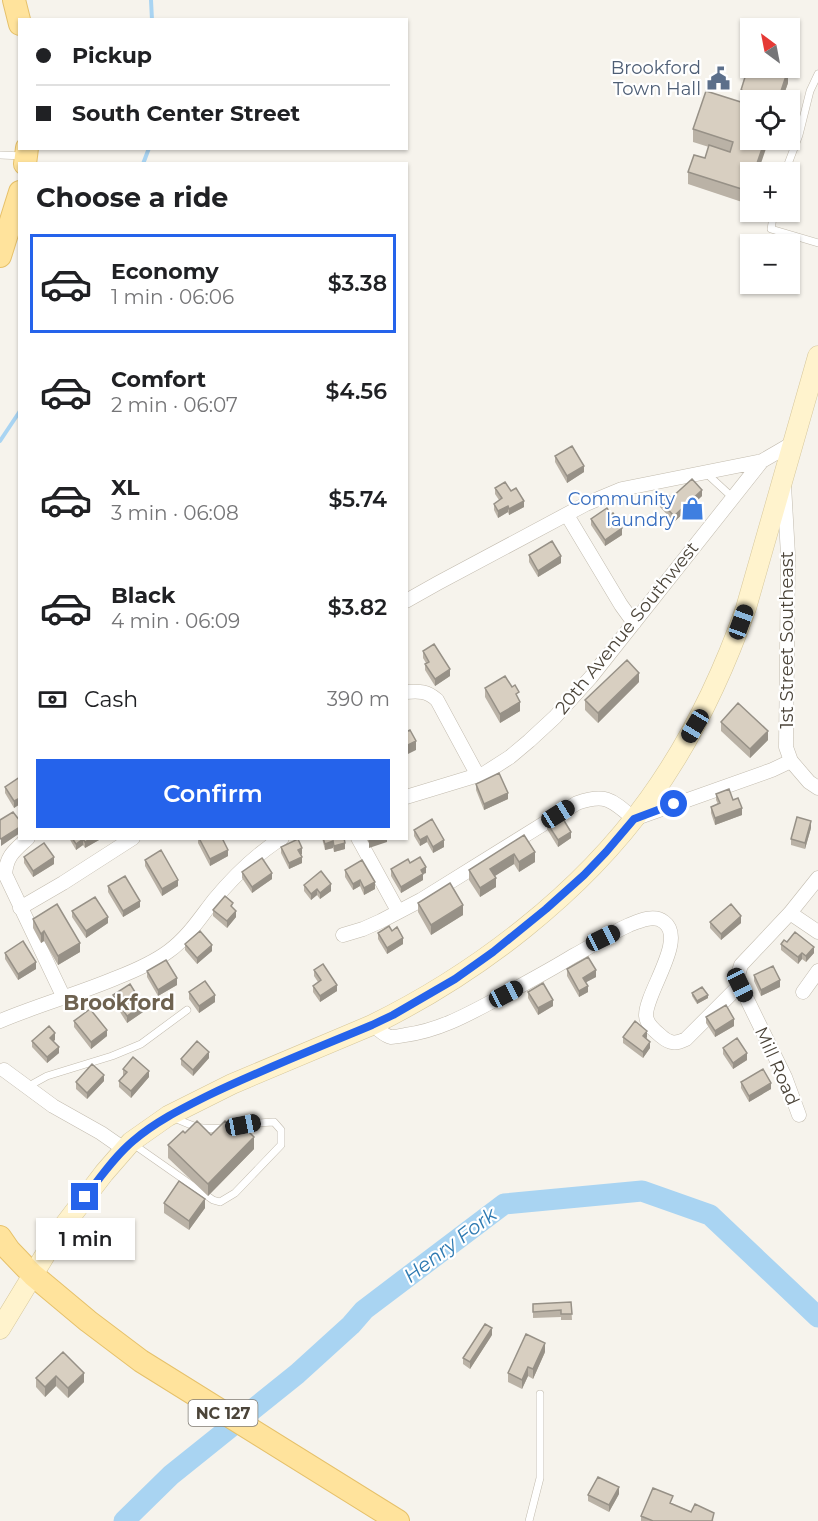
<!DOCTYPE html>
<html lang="en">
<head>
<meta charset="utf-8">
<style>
  body { margin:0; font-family:Montserrat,sans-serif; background:#f6f6f6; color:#202124; height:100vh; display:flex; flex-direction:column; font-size:22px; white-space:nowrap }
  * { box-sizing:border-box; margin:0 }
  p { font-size:20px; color:#757577 }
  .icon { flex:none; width:33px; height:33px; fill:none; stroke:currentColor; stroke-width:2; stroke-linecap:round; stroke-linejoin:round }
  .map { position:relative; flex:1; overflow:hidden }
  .drawer { position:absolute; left:18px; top:162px; width:390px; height:678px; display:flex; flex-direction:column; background:#fff; border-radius:0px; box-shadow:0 2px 4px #0004 }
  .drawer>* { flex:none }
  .guide { position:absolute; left:18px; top:18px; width:390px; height:132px; border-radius:0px; box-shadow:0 2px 4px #0004; display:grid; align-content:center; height:132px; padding:0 18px; background:#fff }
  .needle { width:39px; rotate:328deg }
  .fabs { position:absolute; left:740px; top:18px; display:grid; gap:12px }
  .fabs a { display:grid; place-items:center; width:60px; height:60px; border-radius:0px; background:#fff; box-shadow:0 2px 4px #0004; font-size:30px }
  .end { position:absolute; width:27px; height:27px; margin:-14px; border:8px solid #2563eb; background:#fff; box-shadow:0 0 0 3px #fff }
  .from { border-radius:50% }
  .bubble { position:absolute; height:42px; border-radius:0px; background:#fff; box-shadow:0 2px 4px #0004; font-size:20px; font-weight:600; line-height:42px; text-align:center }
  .car { position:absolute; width:18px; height:36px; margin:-18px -9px; border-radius:8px; box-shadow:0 0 4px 2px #0007; background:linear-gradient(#222 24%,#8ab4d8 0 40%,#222 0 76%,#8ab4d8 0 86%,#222 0) }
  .guide b { display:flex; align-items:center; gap:21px; height:57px; font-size:22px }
  .guide b+b { border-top:2px solid #e0e0e0 }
  .guide i { width:15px; height:15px; background:#202124 }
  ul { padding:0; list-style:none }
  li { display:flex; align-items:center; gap:18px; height:99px; margin:0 12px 9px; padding:0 6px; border:3px solid transparent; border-radius:0px }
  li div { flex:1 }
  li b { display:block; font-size:22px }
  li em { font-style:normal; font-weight:600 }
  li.selected { border-color:#2563eb }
  li>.icon { width:54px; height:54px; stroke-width:1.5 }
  h2 { padding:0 18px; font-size:27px; line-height:72px }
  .pay { display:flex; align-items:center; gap:15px; height:66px; padding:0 18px; font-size:22px }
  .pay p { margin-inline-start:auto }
  .action { display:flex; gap:12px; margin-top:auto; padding:12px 18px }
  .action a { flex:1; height:69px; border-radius:0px; background:#2563eb; color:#fff; font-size:24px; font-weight:600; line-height:69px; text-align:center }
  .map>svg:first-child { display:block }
</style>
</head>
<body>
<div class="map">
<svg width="818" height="1521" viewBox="0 0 818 1521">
  <rect width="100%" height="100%" fill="#f6f3ec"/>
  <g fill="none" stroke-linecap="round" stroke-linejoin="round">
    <!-- stream -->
    <path stroke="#a9d4f2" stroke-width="4" d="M151,0L152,20
      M143,164L149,148
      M0,441L20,411"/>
    <!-- river -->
    <path stroke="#a9d4f2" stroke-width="21" d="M124,1521L171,1475L297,1374L351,1325L364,1310L504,1204L642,1191L710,1215L818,1317"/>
    <defs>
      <path id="lane" d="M0,155L24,156
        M785,172L799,135L810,91L818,74
        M774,212L771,229L818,243
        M706,473L732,497
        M27,1087L47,1076L112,1056L141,1044L187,1010
        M133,1144L213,1200L220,1202L235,1193L281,1145V1130L274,1122C250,1122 227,1131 203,1128C193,1127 182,1121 172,1117
        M529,1521L540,1478V1394"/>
      <path id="street" d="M784,485L788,555L786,747L791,761L809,782L818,788
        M567,515L621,605L634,623
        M406,601L438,583L586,504L622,489L762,461L793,443
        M406,692C420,691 427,691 437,700L477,774
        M406,797L485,773L510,757L529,741L555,717L591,677L762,461
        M28,838C14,851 7,855 5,874L64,998
        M358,838L398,911
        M20,908L63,883L133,838
        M790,913L818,932
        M343,935L363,929L381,921L421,900L577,803C606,793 612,800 634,819L772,770L791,761
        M740,985L785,1077L799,1115
        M803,992L818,971
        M0,1021C38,1005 78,994 116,978C134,971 153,963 169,951C188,937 200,918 214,900C234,876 255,855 282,838
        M372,1025C378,1028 384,1036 391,1037C395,1037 400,1036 405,1035C437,1031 465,1016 493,1001C520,986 547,972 573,956C592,946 609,934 629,925C639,921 654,914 664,922C687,939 646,992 646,1015C646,1024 655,1031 661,1036C670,1044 676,1044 686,1039L740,985L738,975L741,965L790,913L818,878
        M4,1070L53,1106L101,1133L124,1149"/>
      <path id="secondary" d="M0,1329L59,1232L104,1173L131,1142L168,1116L232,1084L372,1025C476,974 581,894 649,799C691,741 722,676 746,608L818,356"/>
      <path id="primary" d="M14,0L20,24
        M25,164L27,148
        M0,256L20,192
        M0,1237L9,1250L33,1275L88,1321L141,1361L398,1521"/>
    </defs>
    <!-- lane casing -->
    <use href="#lane" stroke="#c2bbae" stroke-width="8"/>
    <!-- street casing -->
    <use href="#street" stroke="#c2bbae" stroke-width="15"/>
    <!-- secondary casing -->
    <use href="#secondary" stroke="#d6c79b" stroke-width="21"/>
    <!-- primary casing -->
    <use href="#primary" stroke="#e6c16a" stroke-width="24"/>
    <!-- lane -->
    <use href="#lane" stroke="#fff" stroke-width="7"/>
    <!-- street -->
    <use href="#street" stroke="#fff" stroke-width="14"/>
    <!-- secondary -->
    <use href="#secondary" stroke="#fff3cd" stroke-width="20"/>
    <!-- primary -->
    <use href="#primary" stroke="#ffe39c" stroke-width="22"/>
  </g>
  <!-- wall -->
  <path fill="#bab2a6" d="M788,83L782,100H750V198L748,204L688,184V172L705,158L709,147L693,142V129L741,102V90Z
    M555,456L584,472L567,483L555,462Z
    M495,488L511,491L524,507L509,515L508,512L498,518L494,510V504L499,500L495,494Z
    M702,496L674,522L660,507V501L671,498Z
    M611,514L622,535L605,546L591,525V519Z
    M529,555L561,563L538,577L529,562Z
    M423,651L450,676L435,686L425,670V664L426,663L423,658Z
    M639,682L598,723L585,710V700Z
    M485,688L519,699L520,711L500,723L485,697Z
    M721,722L768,740L750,758L721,731Z
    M20,777V804L14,808L5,793V787Z
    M476,784L508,799L484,810L476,790Z
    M716,794L742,815L715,825L711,813V807L718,804L716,800Z
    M432,819L444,847L433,853L427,842L420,846L414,836V830Z
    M547,823L571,838L558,847L547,829Z
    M811,828L805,849L791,845V839Z
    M524,835L535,862L519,872L514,864L495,876L496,887L480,897L469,880V870Z
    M69,838H99V840L85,848L83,845L76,850Z
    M198,838H222L228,856L210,866L198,843Z
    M322,838H344L345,849L334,852L333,848L325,850Z
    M281,847L302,854L301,855L302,863L289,869L281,853Z
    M24,857L54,864L33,877L24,863Z
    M145,860L178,886L162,896L145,866Z
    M410,863L426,873L423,874V880L401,893L391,876V869Z
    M345,870L375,889L364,895L360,886L353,890L345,877Z
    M242,872L272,879L252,893L242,878Z
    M304,885L331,891L320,899L317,895L311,900L304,891Z
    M108,886L140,907L123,917L108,892Z
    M418,903L463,915L431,935L418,912Z
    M233,908L236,917L227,928L213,916V910Z
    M72,911L108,923L86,938L72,917Z
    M33,919L80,952L58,965L44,941L41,943L33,928Z
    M710,922L741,923L721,940L710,928Z
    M392,931L403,944L387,954L378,939V933Z
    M787,942L814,953L806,962L802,959L798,964L781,950V944Z
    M185,944L212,951L197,964L185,950Z
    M5,953L36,969L18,980L5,959Z
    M567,969L596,977L586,982L588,992L579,997L567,976Z
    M314,970L337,991L320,1002L313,992V986L318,982L314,976Z
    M147,971L177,985L158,996L147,977Z
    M754,975L780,987L761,996L754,981Z
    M189,992L215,1002L199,1013L189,999Z
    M528,992L553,1006L538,1015L528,998Z
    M692,993L708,998L697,1004L692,996Z
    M113,995L143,1012L127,1023L113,1001Z
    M706,1017L734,1026L715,1037L706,1023Z
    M74,1021L107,1036L91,1049L74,1027Z
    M623,1037H647L646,1039L650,1048L643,1058L623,1043Z
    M55,1040L53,1041L59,1053L47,1063L32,1047V1041Z
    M723,1048L747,1060L733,1069L723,1054Z
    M209,1058L193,1076L181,1065V1059Z
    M123,1069L149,1077L131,1098L119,1087V1081L123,1076Z
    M104,1081L87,1099L76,1089V1082Z
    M741,1082L771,1089L749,1102L741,1088Z
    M185,1133L211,1135L254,1149L208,1196L168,1158V1145Z
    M164,1203L205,1208L189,1230L164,1213Z
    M571,1302L572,1320H561V1317L533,1318V1304Z
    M492,1335L470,1369L463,1364V1358Z
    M63,1352L84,1382L68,1398L56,1386L45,1397L36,1387V1378Z
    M545,1352L533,1379L528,1376L522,1389L508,1382V1373Z
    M619,1494L609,1512L588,1501V1495Z
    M673,1504L714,1521H641V1516Z"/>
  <!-- shaded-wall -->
  <path fill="#979187" d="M788,70V83L782,100H778Z
    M765,140H769L758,172H754Z
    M750,186V198L748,204V191Z
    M584,466V472L567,483V476Z
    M702,490V496L674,522V516Z
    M524,501V507L509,515V509Z
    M508,506V512L498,518V511Z
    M622,528V535L605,546V540Z
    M561,556V563L538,577V571Z
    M450,669V676L435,686V679Z
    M639,673V682L598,723V713Z
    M520,702V711L500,723V714Z
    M768,731V740L750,758V749Z
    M416,741V750L406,755V746Z
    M508,793V799L484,810V804Z
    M20,798V804L14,808V801Z
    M742,808V815L715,825V818Z
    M811,821V828L805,849V843Z
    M20,827V833L1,846V839Z
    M571,832V838L558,847V840Z
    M427,836V842L420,846V840Z
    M91,838H99V840L85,848V842Z
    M379,838H387V842L369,848V841Z
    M83,839V845L76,850V844Z
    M444,840V847L433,853V847Z
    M333,841V848L325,850V844Z
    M345,843V849L334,852V846Z
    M302,848V854L298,856V850Z
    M228,850V856L210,866V859Z
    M535,852V862L519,872V862Z
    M514,854V864L490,879V869Z
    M54,857V864L33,877V871Z
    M302,857V863L289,869V863Z
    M426,867V873L423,874V880L401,893V887L421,870Z
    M272,873V879L252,893V887Z
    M496,878V887L480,897V888Z
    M178,880V886L162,896V889Z
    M360,880V886L353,890V884Z
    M375,882V889L364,895V888Z
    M331,884V891L320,899V893Z
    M317,889V895L311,900V894Z
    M140,901V907L123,917V911Z
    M463,905V915L431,935V925Z
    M236,911V917L227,928V921Z
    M741,916V923L721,940V934Z
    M108,917V923L86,938V931Z
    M44,931V941L41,943V934Z
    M403,938V944L387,954V948Z
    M80,943V952L58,965V956Z
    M212,945V951L197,964V958Z
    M814,947V953L806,962V956Z
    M802,953V959L798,964V957Z
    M36,962V969L18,980V974Z
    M596,970V977L583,984V978Z
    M177,978V985L158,996V990Z
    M780,980V987L761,996V990Z
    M337,985V991L320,1002V996Z
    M588,986V992L579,997V991Z
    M215,995V1002L199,1013V1006Z
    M708,995V998L697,1004V1001Z
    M553,1000V1006L538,1015V1008Z
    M143,1005V1012L127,1023V1016Z
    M734,1019V1026L715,1037V1031Z
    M107,1030V1036L91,1049V1042Z
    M647,1031V1037L643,1043V1036Z
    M55,1033V1040L50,1044V1038Z
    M650,1042V1048L643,1058V1052Z
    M59,1047V1053L47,1063V1057Z
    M209,1052V1058L193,1076V1070Z
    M747,1053V1060L733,1069V1063Z
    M149,1071V1077L131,1098V1091Z
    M104,1075V1081L87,1099V1093Z
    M771,1083V1089L749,1102V1096Z
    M254,1137V1149L208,1196V1184Z
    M205,1199V1208L189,1230V1221Z
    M492,1328V1335L470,1369V1362Z
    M545,1343V1352L533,1379V1369Z
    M528,1367V1376L522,1389V1380Z
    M84,1373V1382L68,1398V1388Z
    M56,1376V1386L45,1397V1387Z
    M619,1487V1494L609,1512V1505Z"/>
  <!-- building -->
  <path fill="#d8cfc1" stroke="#979187" stroke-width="1.5" d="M750,61V68H779L788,70L778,100H750V140H765L754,172H750V186L748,191L688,172L694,155L705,158L709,145L730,152L733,142L693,129L706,91L744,103L747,92L741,90Z
    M572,446L584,466L567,476L555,456Z
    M692,479L702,490L674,516L660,501L667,494L671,498Z
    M505,482L511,491L516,488L524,501L509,509L508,506L498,511L494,504L502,498L495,488Z
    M607,508L611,514L613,513L622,528L605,540L591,519Z
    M552,541L561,556L538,571L529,555Z
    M434,644L450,669L435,679L425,664L429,662L423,651Z
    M627,660L639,673L598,713L585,700Z
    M505,676L512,687L515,685L519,692L516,694L520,702L500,714L485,688Z
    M738,703L768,731L750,749L721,722Z
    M410,730L416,741L406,746V732Z
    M499,773L508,793L484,804L476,784Z
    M20,777V798L14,801L5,787Z
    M729,789L733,800L738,798L742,808L715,818L711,807L720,803L716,794Z
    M13,812L20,821V827L1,839L0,838V820Z
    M560,814L571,832L558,840L547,823Z
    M797,817L811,821L805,843L791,839Z
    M432,819L444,840L433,847L427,836L420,840L414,830Z
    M524,835L535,852L519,862L514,854L490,869L496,878L480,888L469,870Z
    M72,838H91L85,842L83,839L76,844Z
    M199,838H222L228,850L210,859Z
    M323,838H344L345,843L334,846L333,841L325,844Z
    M369,838H379L369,841Z
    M298,839L302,848L298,850L302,857L289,863L281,847Z
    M44,843L54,857L33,871L24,857Z
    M161,850L178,880L162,889L145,860Z
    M420,857L426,867L421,870L423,874L401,887L391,869L408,859L410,863Z
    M262,858L272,873L252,887L242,872Z
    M362,860L375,882L364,888L360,880L353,884L345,870Z
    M321,871L331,884L320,893L317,889L311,894L304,885Z
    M125,876L140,901L123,911L108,886Z
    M450,883L463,905L431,925L418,903Z
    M225,896L233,903L231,906L236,911L227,921L213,910Z
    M95,897L108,917L86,931L72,911Z
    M57,904L80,943L58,956L44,931L41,934L33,919Z
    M731,904L741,916L721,934L710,922Z
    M389,926L392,931L397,927L403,938L387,948L378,933Z
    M200,931L212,945L197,958L185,944Z
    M795,932L814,947L806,956L802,953L798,957L781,944L784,940L787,942Z
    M23,941L36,962L18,974L5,953Z
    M588,957L596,970L583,978L588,986L579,991L567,969Z
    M166,960L177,978L158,990L147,971Z
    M323,964L337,985L320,996L313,986L321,980L314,970Z
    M773,966L780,980L761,990L754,975Z
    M205,981L215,995L199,1006L189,992Z
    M543,983L553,1000L538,1008L528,992Z
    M130,984L143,1005L127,1016L113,995Z
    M702,987L708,995L697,1001L692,993Z
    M726,1005L734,1019L715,1031L706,1017Z
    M90,1009L107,1030L91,1042L74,1021Z
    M635,1021L647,1031L643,1036L650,1042L643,1052L623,1037Z
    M49,1026L55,1033L50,1038L59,1047L47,1057L32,1041Z
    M737,1038L747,1053L733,1063L723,1048Z
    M197,1041L209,1052L193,1070L181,1059Z
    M133,1057L149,1071L131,1091L119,1081L127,1072L123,1069Z
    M92,1064L104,1075L87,1093L76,1082Z
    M763,1069L771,1083L749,1096L741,1082Z
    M197,1121L211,1135L225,1121L235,1131L241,1124L254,1137L208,1184L168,1145L183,1131L185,1133Z
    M179,1181L205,1199L189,1221L164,1203Z
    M571,1302L572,1314H561V1310L533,1312V1304Z
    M485,1324L492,1328L470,1362L463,1358Z
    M526,1334L545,1343L533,1369L528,1367L522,1380L508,1373Z
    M63,1352L84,1373L68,1388L56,1376L45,1387L36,1378Z
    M598,1477L619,1487L609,1505L588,1495Z
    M653,1488L673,1496L670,1503L691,1512L695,1504L714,1513L712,1521H653L641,1516Z"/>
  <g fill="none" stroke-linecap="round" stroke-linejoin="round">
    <!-- route -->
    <path stroke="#2563eb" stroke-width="8" d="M85,1197C100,1178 114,1157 133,1141C155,1122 181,1109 207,1096C261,1070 317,1048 372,1025L393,1015L455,979L493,952L546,909L584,875L606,852L634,819L674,804"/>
  </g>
  <!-- icons -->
  <defs>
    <symbol id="civic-bare" viewBox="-9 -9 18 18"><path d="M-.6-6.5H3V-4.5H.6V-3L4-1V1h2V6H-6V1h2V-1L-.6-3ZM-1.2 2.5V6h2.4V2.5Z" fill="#5c6f8a" stroke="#fff" stroke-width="2.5" paint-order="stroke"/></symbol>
    <symbol id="shop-bare" viewBox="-9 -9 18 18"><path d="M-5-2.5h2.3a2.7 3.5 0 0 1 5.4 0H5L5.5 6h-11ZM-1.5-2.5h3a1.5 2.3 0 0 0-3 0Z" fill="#3f7fe0" stroke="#fff" stroke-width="2.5" paint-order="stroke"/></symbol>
  </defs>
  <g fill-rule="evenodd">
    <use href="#civic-bare" x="702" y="62" width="33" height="33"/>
    <use href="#shop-bare" x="676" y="492" width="33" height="33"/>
  </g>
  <g text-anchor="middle" stroke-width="4.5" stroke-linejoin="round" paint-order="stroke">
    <!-- shield labels -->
    <rect fill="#fff" stroke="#817c74" stroke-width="1.5" x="188.5" y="1400" width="69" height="26" rx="4.5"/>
    <g font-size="16" font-weight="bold" fill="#4b4439">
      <text x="223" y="1419">NC 127</text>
    </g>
    <!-- service labels -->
    <g font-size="18" fill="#4e5e75" stroke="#fff" text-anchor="end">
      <text x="701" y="74">Brookford<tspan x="701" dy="21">Town Hall</tspan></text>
    </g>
    <!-- shop labels -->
    <g font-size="18" fill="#366cbe" stroke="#fff" text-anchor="end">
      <text x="675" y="505">Community<tspan x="675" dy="21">laundry</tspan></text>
    </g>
    <!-- street labels -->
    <g font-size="18" fill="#4b4439" stroke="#fff">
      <text transform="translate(627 628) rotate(-51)" y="6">20th Avenue Southwest</text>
      <text transform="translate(787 640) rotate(-90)" y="6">1st Street Southeast</text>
      <text transform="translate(777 1066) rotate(66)" y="6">Mill Road</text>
    </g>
    <!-- water labels -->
    <g font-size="20" font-style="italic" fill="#2e7ab2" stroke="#fff">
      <text transform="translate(450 1245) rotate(-37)" y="7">Henry Fork</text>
    </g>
    <!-- quarter labels -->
    <g font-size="21" font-weight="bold" fill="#6e6250" stroke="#fff">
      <text x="119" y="1010">Brookford</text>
    </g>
  </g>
</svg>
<div class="fabs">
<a><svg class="needle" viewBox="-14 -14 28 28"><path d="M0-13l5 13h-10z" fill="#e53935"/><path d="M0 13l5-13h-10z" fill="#757577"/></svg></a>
<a><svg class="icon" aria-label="locate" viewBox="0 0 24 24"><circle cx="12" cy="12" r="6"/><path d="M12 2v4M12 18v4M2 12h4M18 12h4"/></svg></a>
<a>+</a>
<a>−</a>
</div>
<i class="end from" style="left:674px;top:804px"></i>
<i class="end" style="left:85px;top:1197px"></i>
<div class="bubble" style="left:36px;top:1218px;width:99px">1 min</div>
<i class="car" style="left:741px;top:622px;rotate:20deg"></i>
<i class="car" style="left:695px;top:726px;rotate:211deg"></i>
<i class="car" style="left:558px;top:814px;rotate:58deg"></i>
<i class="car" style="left:603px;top:938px;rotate:64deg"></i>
<i class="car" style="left:740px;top:985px;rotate:154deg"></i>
<i class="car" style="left:506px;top:994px;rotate:62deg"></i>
<i class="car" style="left:243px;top:1125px;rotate:79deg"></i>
<div class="guide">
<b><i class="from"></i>Pickup</b>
<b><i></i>South Center Street</b>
</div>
<section class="drawer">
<h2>Choose a ride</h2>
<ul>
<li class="selected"><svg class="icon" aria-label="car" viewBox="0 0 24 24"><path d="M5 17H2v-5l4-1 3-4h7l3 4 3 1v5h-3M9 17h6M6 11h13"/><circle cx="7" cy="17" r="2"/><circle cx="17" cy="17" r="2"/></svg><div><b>Economy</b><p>1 min · 06:06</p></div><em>$3.38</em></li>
<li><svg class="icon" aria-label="car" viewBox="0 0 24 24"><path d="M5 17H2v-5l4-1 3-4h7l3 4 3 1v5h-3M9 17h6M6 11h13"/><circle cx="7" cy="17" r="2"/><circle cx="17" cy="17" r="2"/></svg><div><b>Comfort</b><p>2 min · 06:07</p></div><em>$4.56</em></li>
<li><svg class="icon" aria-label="car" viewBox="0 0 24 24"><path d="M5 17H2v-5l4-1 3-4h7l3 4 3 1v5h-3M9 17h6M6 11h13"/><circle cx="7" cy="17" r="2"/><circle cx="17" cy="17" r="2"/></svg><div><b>XL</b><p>3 min · 06:08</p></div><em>$5.74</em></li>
<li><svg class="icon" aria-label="car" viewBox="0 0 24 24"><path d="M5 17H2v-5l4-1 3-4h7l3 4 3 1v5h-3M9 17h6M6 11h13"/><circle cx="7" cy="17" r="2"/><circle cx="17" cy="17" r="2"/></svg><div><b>Black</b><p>4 min · 06:09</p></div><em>$3.82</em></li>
</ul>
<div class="pay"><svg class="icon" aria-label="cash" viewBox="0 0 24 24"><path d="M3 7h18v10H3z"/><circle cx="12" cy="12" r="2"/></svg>Cash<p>390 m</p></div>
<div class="action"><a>Confirm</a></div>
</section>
</div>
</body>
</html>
